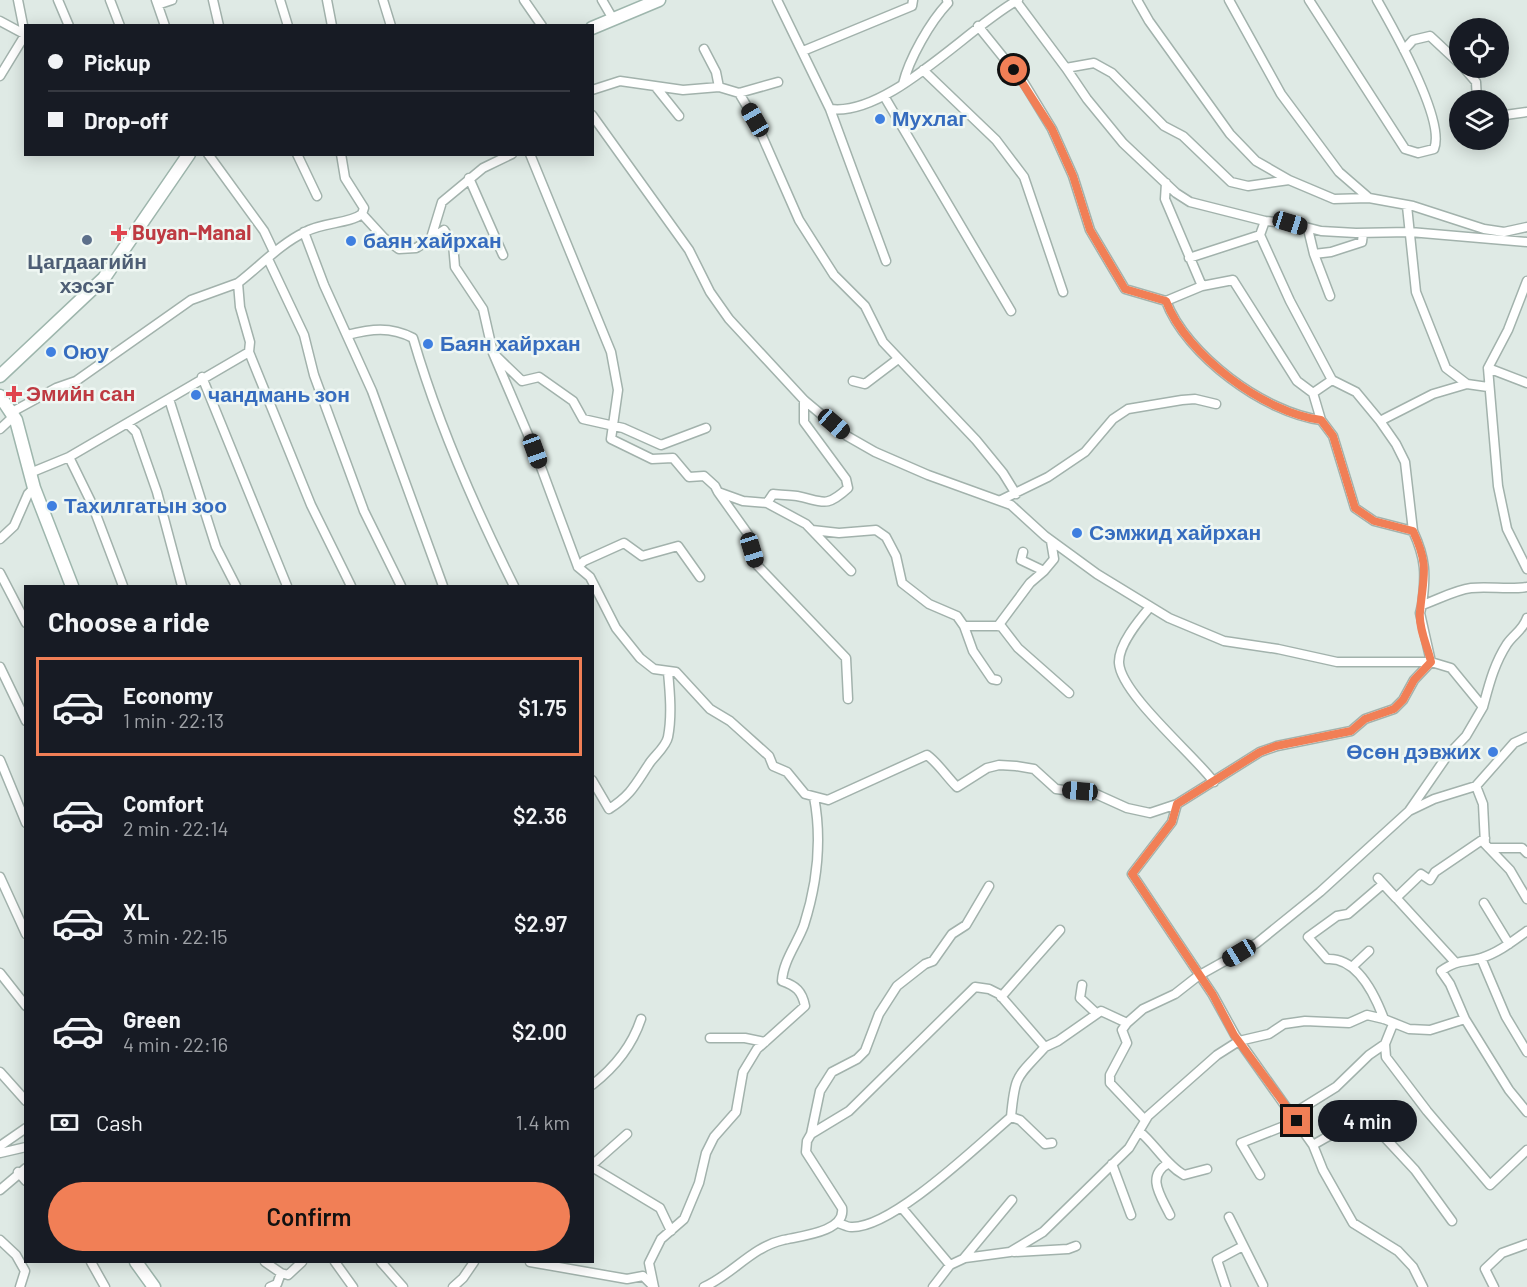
<!DOCTYPE html>
<html lang="en">
<head>
<meta charset="utf-8">
<style>
  body { margin:0; font-family:Barlow,sans-serif; background:#20242c; color:#f1f3f6; height:100vh; display:flex; flex-direction:column; font-size:22px; white-space:nowrap }
  * { box-sizing:border-box; margin:0 }
  p { font-size:20px; color:#9ea1a6 }
  .icon { flex:none; width:33px; height:33px; fill:none; stroke:currentColor; stroke-width:2; stroke-linecap:round; stroke-linejoin:round }
  .map { position:relative; flex:1; overflow:hidden }
  .drawer { position:absolute; left:24px; top:585px; width:570px; height:678px; display:flex; flex-direction:column; background:#171b24; border-radius:0px; box-shadow:0 3px 15px #0003 }
  .drawer>* { flex:none }
  .guide { position:absolute; left:24px; top:24px; width:570px; height:132px; border-radius:0px; box-shadow:0 3px 15px #0003; display:grid; align-content:center; height:132px; padding:0 24px; background:#171b24 }
  .fabs { position:absolute; left:1449px; top:18px; display:grid; gap:12px }
  .fabs a { display:grid; place-items:center; width:60px; height:60px; border-radius:50%; background:#171b24; box-shadow:0 3px 15px #0003; font-size:30px }
  .end { position:absolute; width:27px; height:27px; margin:-14px; border:8px solid #f17f56; background:#111; box-shadow:0 0 0 3px #111 }
  .from { border-radius:50% }
  .bubble { position:absolute; height:42px; border-radius:21px; background:#171b24; box-shadow:0 3px 15px #0003; font-size:20px; font-weight:600; line-height:42px; text-align:center }
  .car { position:absolute; width:18px; height:36px; margin:-18px -9px; border-radius:8px; box-shadow:0 0 4px 2px #0007; background:linear-gradient(#222 24%,#8ab4d8 0 40%,#222 0 76%,#8ab4d8 0 86%,#222 0) }
  .guide b { display:flex; align-items:center; gap:21px; height:57px; font-size:22px }
  .guide b+b { border-top:2px solid #363941 }
  .guide i { width:15px; height:15px; background:#f1f3f6 }
  ul { padding:0; list-style:none }
  li { display:flex; align-items:center; gap:18px; height:99px; margin:0 12px 9px; padding:0 12px; border:3px solid transparent; border-radius:0px }
  li div { flex:1 }
  li b { display:block; font-size:22px }
  li em { font-style:normal; font-weight:600 }
  li.current { border-color:#f17f56 }
  li>.icon { width:54px; height:54px; stroke-width:1.5 }
  h2 { padding:0 24px; font-size:27px; line-height:72px }
  .pay { display:flex; align-items:center; gap:15px; height:66px; padding:0 24px; font-size:22px }
  .pay p { margin-inline-start:auto }
  .primary-button { display:flex; gap:12px; margin-top:auto; padding:12px 24px }
  .primary-button a { flex:1; height:69px; border-radius:36px; background:#f17f56; color:#111; font-size:24px; font-weight:600; line-height:69px; text-align:center }
  .map>svg:first-child { display:block }
</style>
</head>
<body>
<div class="map">
<svg width="1527" height="1287" viewBox="0 0 1527 1287">
  <rect width="100%" height="100%" fill="#dfeae5"/>
  <g fill="none" stroke-linecap="round" stroke-linejoin="round">
    <defs>
      <path id="street" d="M58,0L69,26
        M110,0L120,26
        M156,0L165,26
        M157,0L160,4L172,0
        M213,0L219,26
        M280,0L288,26
        M327,0L332,26
        M383,0L391,26
        M524,0L542,26
        M602,0L613,19
        M777,0L830,109C888,117 967,28 1018,0
        M1137,0L1149,21L1230,134L1256,161L1289,180
        M1229,0L1281,94L1339,172L1369,198
        M1309,0L1405,149L1418,153L1434,149C1446,121 1393,28 1377,0
        M1016,1L1066,68L1094,63L1112,73L1164,126L1183,136L1231,182L1248,186L1289,180L1334,199L1369,198L1413,206L1484,229L1504,232L1527,227
        M0,21L26,35
        M978,26L1024,83L1052,129L1073,176L1090,230L1125,289L1166,301L1202,286L1233,280L1297,381L1313,393L1332,380L1290,301L1260,235L1265,221
        M704,49L716,72L719,87
        M1404,50L1413,40L1430,36L1460,64
        M803,51L912,6L913,0
        M1066,68L1087,99L1123,143L1176,193L1190,202L1265,221L1290,223L1321,231L1356,233L1410,232L1527,242
        M1464,68L1476,82L1477,100
        M923,70L996,140L1024,177L1063,292
        M0,76L25,35L18,0
        M903,84C909,59 930,22 948,3L947,0
        M655,86L683,90L719,87L739,93L778,82
        M592,90L620,81L655,86L679,116
        M739,93L755,120L799,220L834,275L865,306L883,342L976,440L1003,473L1016,494
        M884,96L1011,311
        M830,109L886,261
        M592,115L689,250L710,292L729,319L804,400L847,436L875,452L928,475L1011,505L1045,536L1097,574L1169,618L1224,641L1278,649L1337,662H1431L1451,668L1483,707L1466,736L1447,756L1409,811L1320,892L1257,943L1198,976L1175,994L1143,1009L1127,1023L1101,1011L1058,1041L1045,1047L999,994L989,989L975,987L849,1111L811,1134L807,1141L806,1152L842,1208C846,1232 800,1236 783,1240C752,1247 733,1274 704,1287
        M1498,116L1527,112
        M208,154L264,231L274,252
        M297,154L317,196
        M530,154L611,352L618,390L611,439L652,459L673,458L689,477L704,476L715,486L718,492L743,501L767,503L773,494C781,495 789,495 797,496C823,501 825,509 848,488L846,479L804,422V400
        M469,178L503,255
        M1166,183L1165,199L1202,286
        M1407,206L1416,292L1446,368L1467,384L1488,387
        M362,214L384,238L399,249L416,248L444,230L453,244L455,267L483,309L493,353L535,451L578,567L590,577L616,628L640,658L654,669L676,672L710,709L730,721L769,756L773,766L787,772L805,794L828,800L927,755C939,764 946,776 957,787L987,768L999,765L1016,766L1034,769L1056,789L1096,794L1127,808L1150,813L1177,804
        M1308,229L1314,254
        M304,232L324,285L372,391L443,586
        M431,238L442,202L483,168L512,154
        M1189,258L1260,235
        M268,259L304,335L314,375L364,511L401,586
        M1527,281L1508,330L1488,368L1498,486L1507,529L1527,569
        M1330,296L1314,254L1331,252L1362,242L1363,233
        M1166,301C1186,355 1265,413 1321,420
        M347,335C371,329 390,326 413,338C438,424 474,506 514,586
        M249,352L311,505L351,586
        M495,355L522,381L539,377L573,401L583,419L623,428L661,445L706,428
        M1488,368L1527,383
        M202,377L287,586
        M1332,380L1356,392L1380,421L1396,444L1405,462L1413,531
        M853,381L865,384L898,359
        M1313,393L1321,420L1333,436L1355,508L1374,521L1413,531C1426,559 1426,575 1422,605
        M169,399L216,547L236,586
        M12,412L56,388L76,381L191,300L238,283
        M1380,421L1433,394L1467,384
        M128,424L136,432L157,492L182,586
        M0,429L14,416
        M69,457L92,504L123,586
        M30,473L69,457L249,352L250,342L240,307L238,283C260,266 280,244 305,232C323,222 349,224 362,214L364,208L345,178L341,154
        M718,492L748,534L757,565L846,658L848,699
        M1001,500L1048,477L1085,452L1113,419L1128,409L1182,400L1195,399L1216,404
        M767,503L806,524L851,571
        M812,530L839,533L876,530L886,537L896,556L902,583L929,604L957,616L964,626L973,651L992,679L997,680
        M0,539L14,526L28,494L34,488
        M1023,552L1021,560L1044,571L1054,559L1051,541
        M578,567L584,561L624,543L642,556L678,546L700,577
        M0,573L26,623
        M1150,607C1139,620 1118,645 1119,663C1121,694 1194,755 1214,782
        M964,626H1001L1018,648L1069,693
        M998,626L1030,583L1044,571
        M0,667L26,721
        M1483,707C1489,685 1494,664 1507,644C1514,634 1523,630 1527,618
        M0,760L26,823
        M592,780L609,809C631,795 635,785 649,764C654,756 666,747 668,737C672,716 670,693 668,672
        M1476,786L1483,804L1485,844L1510,870L1527,899
        M1409,811L1434,799L1476,786L1514,743L1527,737
        M1489,848H1522L1527,853
        M0,877L26,934
        M1378,878L1454,961
        M1484,903L1509,944
        M1481,958L1506,1017L1527,1052
        M1352,967L1369,951
        M0,973L26,1006
        M1082,985L1080,998L1096,1013
        M1001,997L1060,930
        M1384,1019C1375,995 1357,957 1327,959L1308,937L1337,916L1348,914L1383,884L1396,898L1421,874L1430,880L1435,872L1485,838
        M1465,1019L1509,1090L1527,1112
        M1127,1023L1122,1030L1127,1043L1110,1075V1083L1145,1120
        M1393,1024L1385,1044L1386,1057L1427,1111L1490,1185L1527,1150
        M710,1038H745L765,1042
        M0,1072L26,1101
        M592,1085C614,1068 632,1046 641,1019
        M1291,1115L1336,1087L1369,1055L1385,1044
        M1011,1117L1020,1120L1045,1144L1052,1143
        M1139,1131C1155,1144 1166,1165 1184,1175L1207,1169
        M811,1134L820,1091L832,1072L857,1059L865,1051L879,1014L897,986L925,964L933,961L952,934L966,925L989,886
        M1313,1145C1334,1133 1349,1123 1375,1127L1415,1170L1452,1221
        M0,1146L26,1128
        M0,1153L26,1147
        M1169,1163C1145,1176 1161,1196 1170,1215
        M1112,1164L1131,1215
        M592,1165L627,1134
        M592,1167L660,1208L671,1231
        M18,1172L26,1181
        M1260,1175L1241,1143L1297,1121
        M0,1190L26,1168
        M902,1208L950,1265
        M1229,1217L1263,1285
        M838,1223C842,1224 847,1227 851,1227C892,1229 979,1144 1011,1117C1015,1073 1017,1078 1045,1047
        M0,1240L16,1255L25,1271L20,1287
        M1014,1252L1068,1249L1076,1246
        M964,1258L1012,1200
        M91,1262L105,1287
        M265,1262L281,1273L288,1275L302,1262
        M335,1262L353,1287
        M381,1262L403,1287
        M530,1262L627,1279L643,1276L653,1286
        M270,1287L277,1284L281,1273
        M453,1287L463,1278L474,1262
        M654,1287L649,1263L661,1239L684,1219L699,1183L706,1153L714,1137L736,1112L743,1072L757,1049L805,1006C802,991 796,986 782,981C783,961 797,944 804,925C817,884 822,839 814,797
        M933,1287L950,1265L965,1258L1010,1252L1043,1232L1129,1148L1148,1116L1217,1055L1239,1041L1269,1034L1284,1024L1305,1021L1349,1023L1367,1015L1384,1019L1409,1029L1430,1030L1465,1019L1450,984L1441,971C1458,959 1463,963 1481,958C1498,953 1513,941 1527,931
        M1226,1287L1217,1260L1243,1246
        M1423,1287L1413,1267L1398,1251L1353,1223L1323,1170L1313,1145L1235,1035L1213,995L1132,874L1172,822L1177,804L1260,752L1277,746L1351,731L1365,719L1394,709L1403,700L1414,680L1431,662L1420,613L1422,605C1437,600 1455,590 1471,588C1490,586 1508,590 1527,587
        M1494,1287L1485,1269L1502,1253L1527,1244"/>
      <path id="secondary" d="M592,28L659,0
        M0,376L104,278L189,154
        M0,396L16,420L34,488L72,586
        M136,1262L154,1287"/>
    </defs>
    <!-- street casing -->
    <use href="#street" stroke="#a2b2ac" stroke-width="11"/>
    <!-- secondary casing -->
    <use href="#secondary" stroke="#9eb6ad" stroke-width="15"/>
    <!-- street -->
    <use href="#street" stroke="#fff" stroke-width="8"/>
    <!-- secondary -->
    <use href="#secondary" stroke="#fff" stroke-width="12"/>
  </g>
  <g fill="none" stroke-linecap="round" stroke-linejoin="round">
    <!-- route -->
    <path stroke="#f17f56" stroke-width="8" d="M1014,70L1052,129L1073,176L1090,230L1125,289L1166,301C1186,355 1265,413 1321,420L1333,436L1355,508L1374,521L1413,531C1430,567 1423,576 1420,612C1418,627 1428,648 1431,662L1414,680L1403,700L1394,709L1365,719L1351,731L1276,746L1260,752L1177,804L1172,822L1132,874L1213,995L1234,1035L1297,1121"/>
  </g>
  <!-- markers -->
  <g fill="#3f7fe0" stroke="#eff7f3" stroke-width="2">
    <circle cx="880" cy="119" r="6"/>
    <circle cx="351" cy="241" r="6"/>
    <circle cx="428" cy="344" r="6"/>
    <circle cx="51" cy="352" r="6"/>
    <circle cx="196" cy="395" r="6"/>
    <circle cx="52" cy="506" r="6"/>
    <circle cx="1077" cy="533" r="6"/>
    <circle cx="1493" cy="752" r="6"/>
  </g>
  <g fill="#e0444e" stroke="#eff7f3" stroke-width="2">
    <path d="M116 224h6v6h6v6h-6v6h-6v-6h-6v-6h6z"/>
    <path d="M11 385h6v6h6v6h-6v6h-6v-6h-6v-6h6z"/>
  </g>
  <circle fill="#5c6f8a" stroke="#eff7f3" stroke-width="2" cx="87" cy="240" r="6"/>
  <g text-anchor="middle" stroke-width="5" stroke-linejoin="round" paint-order="stroke">
    <!-- shop labels -->
    <g font-size="21" font-weight="bold" fill="#366cbe" stroke="#eff7f3" text-anchor="start">
      <text x="892" y="126">Мухлаг</text>
      <text x="363" y="248">баян хайрхан</text>
      <text x="440" y="351">Баян хайрхан</text>
      <text x="63" y="359">Оюу</text>
      <text x="208" y="402">чандмань зон</text>
      <text x="64" y="513">Тахилгатын зоо</text>
      <text x="1089" y="540">Сэмжид хайрхан</text>
      <text x="1481" y="759" text-anchor="end">Өсөн дэвжих</text>
    </g>
    <!-- health labels -->
    <g font-size="21" font-weight="bold" fill="#be3a42" stroke="#eff7f3" text-anchor="start">
      <text x="132" y="240">Buyan-Manal</text>
      <text x="26" y="401">Эмийн сан</text>
    </g>
    <!-- service labels -->
    <g font-size="21" font-weight="bold" fill="#4e5e75" stroke="#eff7f3">
      <text x="87" y="269">Цагдаагийн<tspan x="87" dy="24">хэсэг</tspan></text>
    </g>
  </g>
</svg>
<div class="fabs">
<a><svg class="icon" aria-label="locate" viewBox="0 0 24 24"><circle cx="12" cy="12" r="6"/><path d="M12 2v4M12 18v4M2 12h4M18 12h4"/></svg></a>
<a><svg class="icon" aria-label="layers" viewBox="0 0 24 24"><path d="M12 4l9 5-9 5-9-5zM3 14l9 5 9-5"/></svg></a>
</div>
<i class="end from" style="left:1014px;top:70px"></i>
<i class="end" style="left:1297px;top:1121px"></i>
<div class="bubble" style="left:1318px;top:1100px;width:99px">4 min</div>
<i class="car" style="left:755px;top:120px;rotate:330deg"></i>
<i class="car" style="left:1290px;top:223px;rotate:107deg"></i>
<i class="car" style="left:834px;top:424px;rotate:131deg"></i>
<i class="car" style="left:535px;top:451px;rotate:160deg"></i>
<i class="car" style="left:752px;top:550px;rotate:163deg"></i>
<i class="car" style="left:1080px;top:791px;rotate:275deg"></i>
<i class="car" style="left:1239px;top:953px;rotate:239deg"></i>
<div class="guide">
<b><i class="from"></i>Pickup</b>
<b><i></i>Drop-off</b>
</div>
<section class="drawer">
<h2>Choose a ride</h2>
<ul>
<li class="current"><svg class="icon" aria-label="car" viewBox="0 0 24 24"><path d="M5 17H2v-5l4-1 3-4h7l3 4 3 1v5h-3M9 17h6M6 11h13"/><circle cx="7" cy="17" r="2"/><circle cx="17" cy="17" r="2"/></svg><div><b>Economy</b><p>1 min · 22:13</p></div><em>$1.75</em></li>
<li><svg class="icon" aria-label="car" viewBox="0 0 24 24"><path d="M5 17H2v-5l4-1 3-4h7l3 4 3 1v5h-3M9 17h6M6 11h13"/><circle cx="7" cy="17" r="2"/><circle cx="17" cy="17" r="2"/></svg><div><b>Comfort</b><p>2 min · 22:14</p></div><em>$2.36</em></li>
<li><svg class="icon" aria-label="car" viewBox="0 0 24 24"><path d="M5 17H2v-5l4-1 3-4h7l3 4 3 1v5h-3M9 17h6M6 11h13"/><circle cx="7" cy="17" r="2"/><circle cx="17" cy="17" r="2"/></svg><div><b>XL</b><p>3 min · 22:15</p></div><em>$2.97</em></li>
<li><svg class="icon" aria-label="car" viewBox="0 0 24 24"><path d="M5 17H2v-5l4-1 3-4h7l3 4 3 1v5h-3M9 17h6M6 11h13"/><circle cx="7" cy="17" r="2"/><circle cx="17" cy="17" r="2"/></svg><div><b>Green</b><p>4 min · 22:16</p></div><em>$2.00</em></li>
</ul>
<div class="pay"><svg class="icon" aria-label="cash" viewBox="0 0 24 24"><path d="M3 7h18v10H3z"/><circle cx="12" cy="12" r="2"/></svg>Cash<p>1.4 km</p></div>
<div class="primary-button"><a>Confirm</a></div>
</section>
</div>
</body>
</html>
